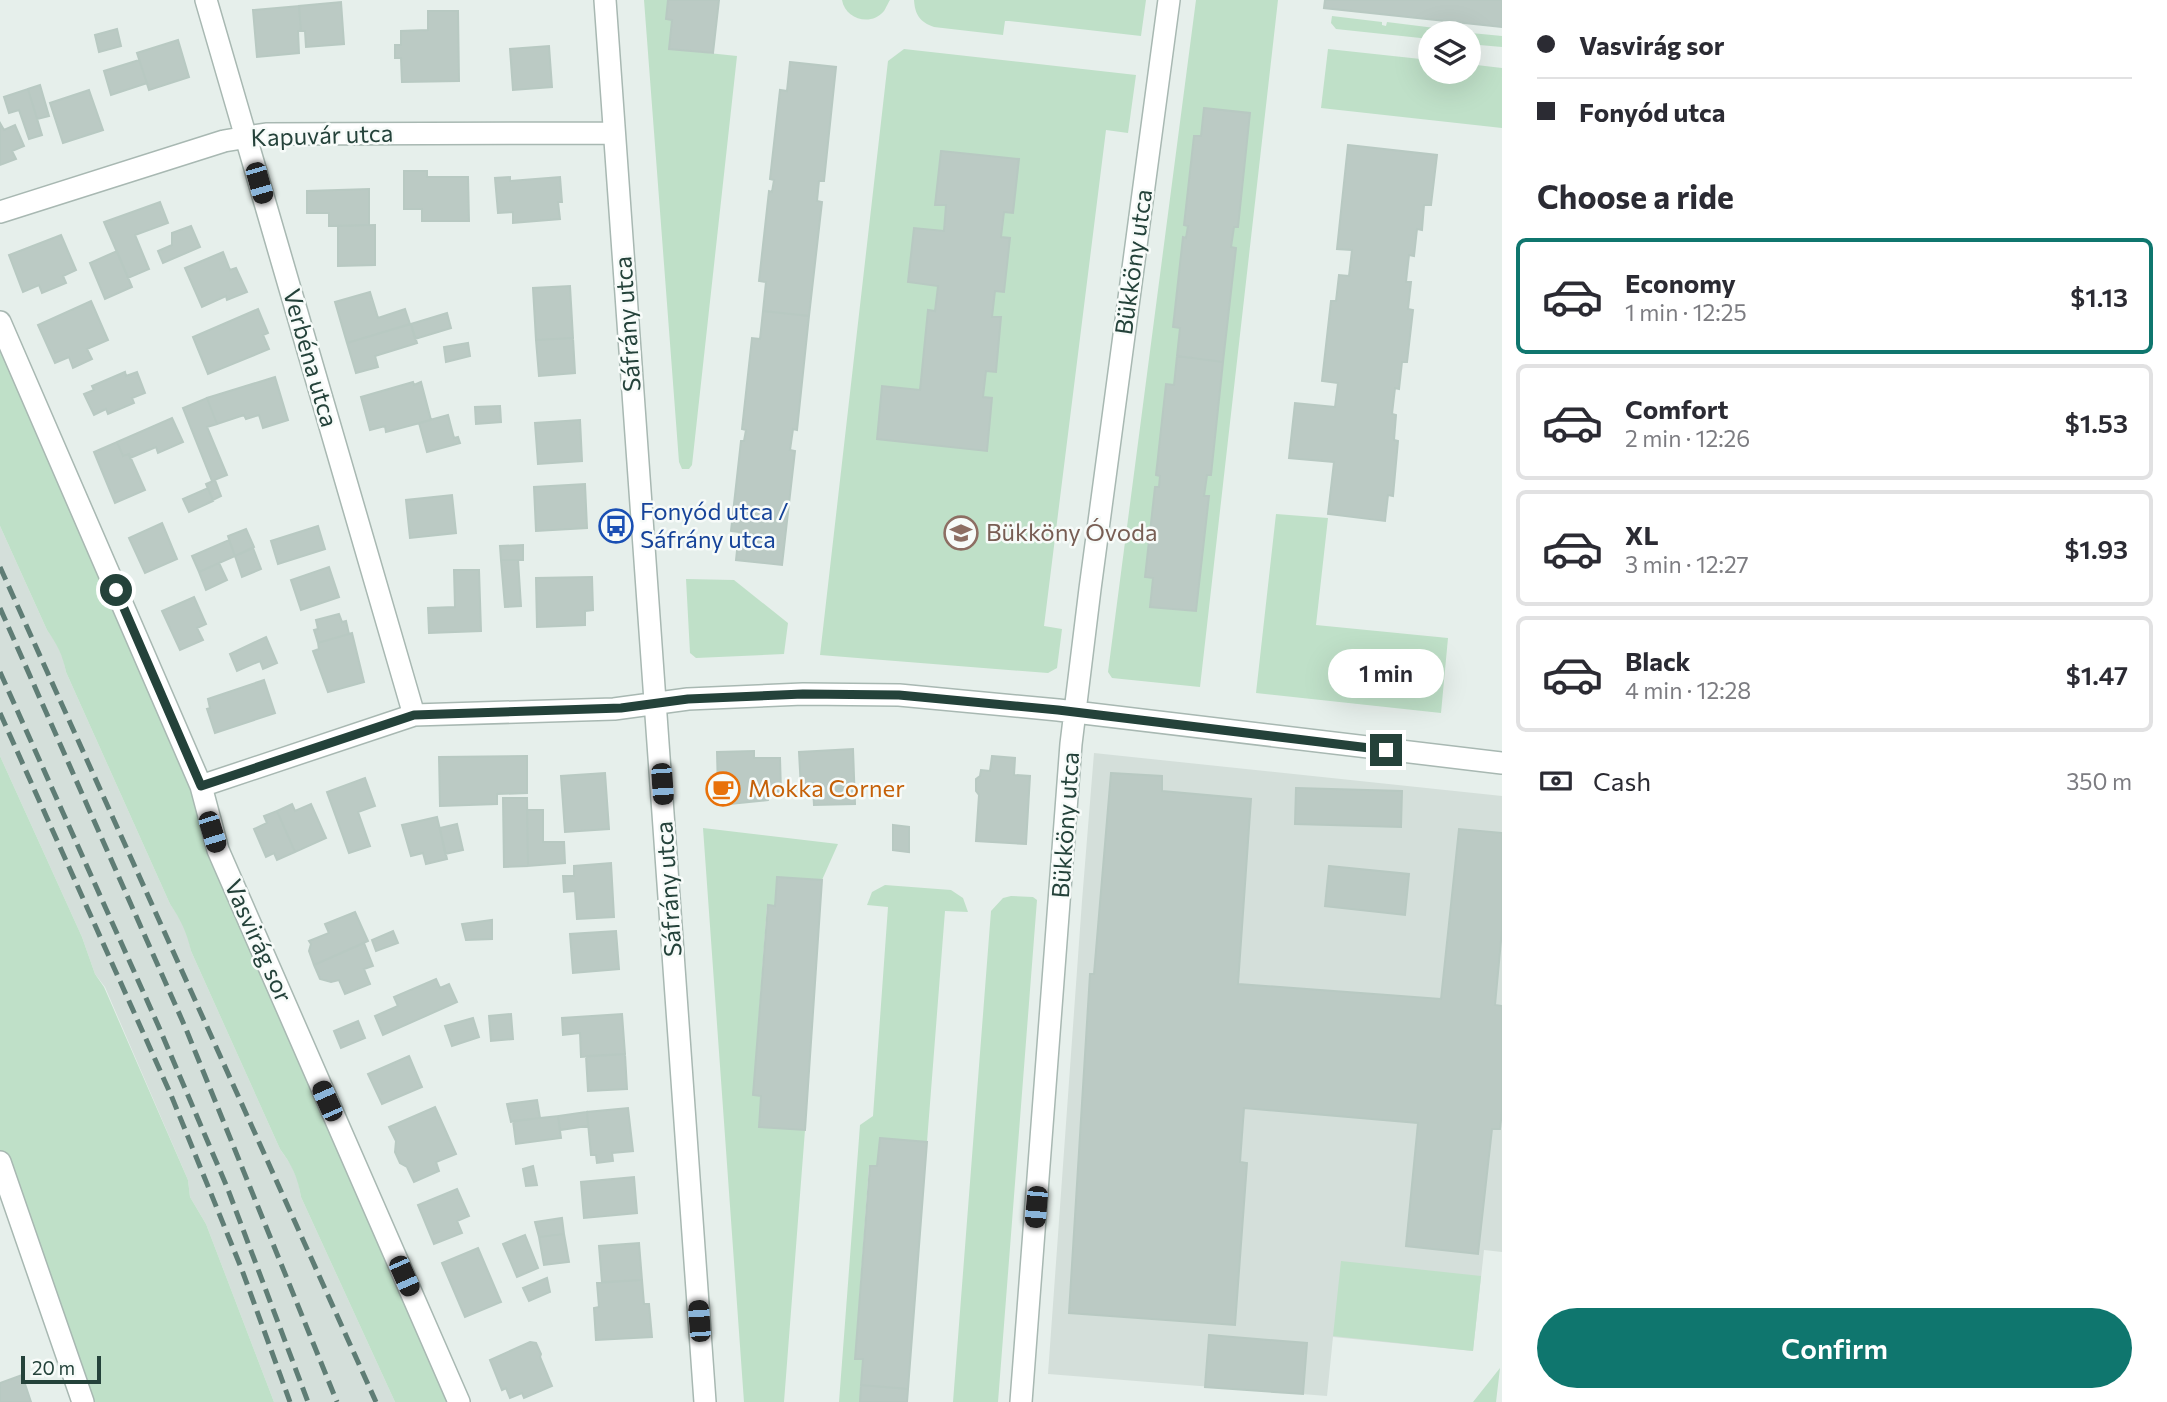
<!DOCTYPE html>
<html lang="en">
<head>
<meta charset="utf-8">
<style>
  body { margin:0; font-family:Commissioner,sans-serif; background:#f2f2f3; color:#2b2b33; height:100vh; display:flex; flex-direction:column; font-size:26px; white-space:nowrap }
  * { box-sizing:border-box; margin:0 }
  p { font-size:23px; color:#7c7c81 }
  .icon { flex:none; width:38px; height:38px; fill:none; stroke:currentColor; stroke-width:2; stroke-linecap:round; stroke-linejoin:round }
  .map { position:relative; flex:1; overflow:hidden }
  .drawer { display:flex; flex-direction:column; background:#fff; width:665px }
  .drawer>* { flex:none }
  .hud { display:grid; align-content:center; height:154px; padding:0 35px; background:#fff }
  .controls { position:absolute; left:1418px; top:21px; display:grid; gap:14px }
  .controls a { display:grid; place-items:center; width:63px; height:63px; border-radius:50%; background:#fff; box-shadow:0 7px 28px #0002; font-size:35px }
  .scale { position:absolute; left:21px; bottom:18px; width:80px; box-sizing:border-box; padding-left:7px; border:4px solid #24423a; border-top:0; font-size:19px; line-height:24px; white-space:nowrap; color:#24423a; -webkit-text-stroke:5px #f7fbf9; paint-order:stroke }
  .end { position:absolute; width:32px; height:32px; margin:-16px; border:9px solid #24423a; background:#fff; box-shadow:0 0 0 4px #fff }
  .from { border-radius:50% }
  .bubble { position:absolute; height:49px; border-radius:24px; background:#fff; box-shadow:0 7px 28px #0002; font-size:23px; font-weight:600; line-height:49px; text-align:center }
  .car { position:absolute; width:21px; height:42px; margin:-21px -10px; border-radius:9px; box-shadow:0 0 5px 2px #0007; background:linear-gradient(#222 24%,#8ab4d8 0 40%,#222 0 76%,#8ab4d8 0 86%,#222 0) }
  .hud b { display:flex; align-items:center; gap:24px; height:66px; font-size:26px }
  .hud b+b { border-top:2px solid #e1e1e2 }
  .hud i { width:18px; height:18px; background:#2b2b33 }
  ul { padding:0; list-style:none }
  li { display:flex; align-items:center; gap:21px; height:116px; margin:0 14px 10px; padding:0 21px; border:4px solid #e1e1e2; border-radius:10px }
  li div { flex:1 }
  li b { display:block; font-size:26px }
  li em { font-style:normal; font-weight:600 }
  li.active { border-color:#0f766e }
  li>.icon { width:63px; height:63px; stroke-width:1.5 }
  h2 { padding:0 35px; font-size:32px; line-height:84px }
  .pay { display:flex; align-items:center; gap:18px; height:77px; padding:0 35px; font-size:26px }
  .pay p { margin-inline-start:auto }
  .action { display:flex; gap:14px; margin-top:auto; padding:14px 35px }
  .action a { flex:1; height:80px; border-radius:42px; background:#0f766e; color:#fff; font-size:28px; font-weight:600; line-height:80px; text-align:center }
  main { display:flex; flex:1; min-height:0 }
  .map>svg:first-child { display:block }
</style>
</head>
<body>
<main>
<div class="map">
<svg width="1502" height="1402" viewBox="0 0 1502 1402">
  <rect width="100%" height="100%" fill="#e6efeb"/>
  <!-- built -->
  <path fill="#d4dfda" d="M0,526L47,630L55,641L63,658L66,672L170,904L181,920L188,935L191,951L280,1149L291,1165L298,1181L301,1197L395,1402H274L206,1224L190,1197L188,1180L105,987L95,974L82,937L0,756Z
    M1094,753L1502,796V1252L1484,1250L1473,1351L1333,1337L1327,1396L1048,1374L1082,901Z"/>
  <!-- green -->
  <path fill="#bfe0c8" d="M644,0H668L666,19L672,20L670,49L737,56L692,465L689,469H682L679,462Z
    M842,0H890C889,1 885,10 884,11C871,27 845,19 842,0Z
    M914,0H1146L1141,36L1009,21H1005L1003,35L934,27C920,22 915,15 914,0Z
    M1196,0H1278L1200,687L1112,678L1108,672Z
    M1332,16L1382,22V25L1386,26L1387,22L1443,29V33H1430V39L1336,29L1331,23Z
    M1461,32L1502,36V47L1468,44V33H1460Z
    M904,49L1136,75L1128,133L1106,130L1044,626L1062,629L1057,668L1048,673L820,655L888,61Z
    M1328,49L1430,60V72H1468V64L1502,68V128L1321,108Z
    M0,322L459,1402H395L301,1197C298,1178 292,1165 280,1149L191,951C187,933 181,920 170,904L66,672C63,656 57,644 47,630L0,526Z
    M1276,514L1328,518L1316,625L1448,638L1441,713L1256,693Z
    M686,579L734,580L788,623L784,654L696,658L690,653Z
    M0,756L82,937L95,974L104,987L188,1180L190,1197L206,1224L274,1402H83L0,1162Z
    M703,828L838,844L822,880L777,877L775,906H767L753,1095L761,1096L760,1127L805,1130L784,1402H744Z
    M885,885L951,890L963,898L968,912L945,911L927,1142L880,1138L877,1166H869L855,1358L863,1359L860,1402H839L860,1125L873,1116L888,907L867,905L872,892Z
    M1011,896L1033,897L1037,900L998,1402H953L991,911L1003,898Z
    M1341,1261L1481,1276L1473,1351L1333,1336Z
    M1500,1368L1496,1402H1473Z"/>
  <!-- building -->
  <path fill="#bbcac4" stroke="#b8c9c2" stroke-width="2" d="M668,0H719L713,53L669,49L672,20L666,19Z
    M1325,0H1502V27L1324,8Z
    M341,2L344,44L306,47L305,31H301L299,6Z
    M299,6L301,31H298L299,53L257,57L253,10Z
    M428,11H458L459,81L402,82L401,58H395V45H401V31L428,30Z
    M117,29L121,46L99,52L95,35Z
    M178,40L189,77L149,90L137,53Z
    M549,46L552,87L513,90L510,49Z
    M139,60L147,83L111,95L104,71Z
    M790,62L836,67L824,181H819L817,201L822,202L809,316L763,311L766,282L759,281L769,191L772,192L774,180L770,179L780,90L787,91Z
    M40,85L49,116L37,119L28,89Z
    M28,89L42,135L29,139L19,110L9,113L4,97Z
    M89,90L103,130L63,143L50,103Z
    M1204,108L1250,113L1238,227H1234L1231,247L1236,248L1223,362L1177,356L1180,328L1173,327L1183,237L1186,238L1188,226L1184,225L1194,136H1201Z
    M0,123L4,130L15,125L24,146L12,151L16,159L0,165Z
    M1348,145L1437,155L1431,205H1424L1422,230L1417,229L1414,256L1409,255L1406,282H1411L1408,309L1413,310L1407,362H1402L1399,389L1395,388L1392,414L1396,415L1394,440L1398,441L1393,496L1388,495L1385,521L1328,514L1334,462L1289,458L1295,403L1335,407L1338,383L1322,381L1331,301H1336L1339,275L1349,276L1352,250L1337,249Z
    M941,151L1019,159L1013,213L1004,212L1001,237L1010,238L1004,292L995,291L992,317H1001L996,372L986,371L983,397L992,398L987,451L877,439L882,386L920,390L928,310L935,311L938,286L908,282L914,228L944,231L946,205H935Z
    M404,171H427V177H468L469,221H422V209H404Z
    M510,177V181L560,177L562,202H558L560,219L513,223V212L498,213L495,178Z
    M369,189V225L329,226V213H307V191Z
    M160,202L168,223L135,235L149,269L128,278L104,222Z
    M375,225V265L338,266V226Z
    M191,226L200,247L163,263L158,251L172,245V233Z
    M61,235L76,270L63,276L66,283L42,293L39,285L23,292L9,255Z
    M117,251L132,287L105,299L90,263Z
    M223,252L230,270L236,268L247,292L227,300L226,296L202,307L185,268Z
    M570,286L573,338L536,340L533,288Z
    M370,292L378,318L405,309L410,324L347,343L335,302Z
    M91,301L108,340L87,349L92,359L73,368L69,357L55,363L38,325Z
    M258,309L268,333L263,335L269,349L208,374L193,337Z
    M763,311L809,316L797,430L793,429L790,450L795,451L782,565L736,560L739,532L731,531L741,441H744L746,430L742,429L752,338L760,339Z
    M447,313L451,328L415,339L411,324Z
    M411,324L417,343L375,356L378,367L356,373L347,343Z
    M573,338L575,373L539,376L536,340Z
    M468,343L470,356L446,362L444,347Z
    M1177,356L1223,362L1211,475H1207L1204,496H1209L1196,611L1150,607L1153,578L1145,577L1155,487H1159L1160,476L1156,475L1166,384L1174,385Z
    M125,372L126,376L137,372L145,393L132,398L134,403L108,414L106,409L94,415L84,394L94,390L92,386Z
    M275,377L288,420L263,428L259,415L246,419L244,415L217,424L207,398Z
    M413,382L414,385L421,382L431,420L386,432L385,426L370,430L361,397Z
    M207,398L217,424L207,427L227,475L212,481L183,408Z
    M500,406L501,422L476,424L475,407Z
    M448,415L454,438L458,437L460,443L427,452L419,423Z
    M172,418L183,442L158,453L156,447L130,458L129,454L123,456L117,442Z
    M580,420L582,461L538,464L535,423Z
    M117,442L123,456L129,454L145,490L115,503L94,452Z
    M215,480L221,496L213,500L206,484Z
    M585,484L587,528L536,531L534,487Z
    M208,488L213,501L189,512L183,499Z
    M452,495L456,533L410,538L406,500Z
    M162,523L177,559L145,573L129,538Z
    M318,526L325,549L278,564L271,541Z
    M246,529L254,547L235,556L228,536Z
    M229,540L235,556L199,572L192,556Z
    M523,545V560H501L500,546Z
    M253,548L261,569L242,577L235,556Z
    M501,560H518L521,606L505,607Z
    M219,563L227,580L206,590L199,572Z
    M329,567L339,597L301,610L291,580Z
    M454,570H479L481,631L429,633L428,608L455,607Z
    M592,577L593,610L585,611V625L537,627L536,578Z
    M194,597L206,624L197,628L203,640L180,650L162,611Z
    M339,614L342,622L346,621L349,634L318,643L314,630L318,629L316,620Z
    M352,633L364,682L328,692L313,651L319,649L318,643Z
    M266,637L277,663L263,669L260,661L237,671L230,654Z
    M264,680L275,713L215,733L207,709L210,708L208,699Z
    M853,749L855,804L814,805L813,788L801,789L799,752Z
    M754,751V758H780L781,792L770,793L768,800L730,804L727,794L718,790L717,752Z
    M527,756V793L497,794V804L440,806L439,757Z
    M992,756L1015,758L1014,775L1030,776L1026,844L976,841L979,795L976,791V779L980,776L981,770L990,771Z
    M605,773L609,829L565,832L561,776Z
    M1111,773L1162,776V791L1251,799L1238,984L1441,999L1459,829L1502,833V930L1495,1005L1502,1006V1112L1500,1129H1492L1478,1254L1406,1246L1418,1123L1244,1108L1240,1162L1247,1163L1235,1325L1069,1313L1090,974H1094Z
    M365,778L375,806L358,812L370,846L349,853L327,792Z
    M1296,788L1402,791L1401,827L1295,824Z
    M503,798H527L528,866L504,867Z
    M292,804L295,811L311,804L326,838L295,852L277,811Z
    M527,810H543V842H564L565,863L528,866Z
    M277,811L295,852L277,860L274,853L266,857L254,829L267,823L264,816Z
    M437,817L447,859L426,864L423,853L411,856L402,825Z
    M457,824L463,850L445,854L440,828Z
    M893,825L909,827V852L893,850Z
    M611,863L614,917L577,919L575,891L564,892L563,876H574V866Z
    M1329,866L1409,874L1405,915L1325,906Z
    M777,877L822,880L805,1130L759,1127L761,1096L753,1095L768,905L775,906Z
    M355,912L368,941L314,965L309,951L311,944L309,941L329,933L325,924Z
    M492,920V939L466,940L462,924Z
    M393,931L398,943L376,951L372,940Z
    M616,931L619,969L573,973L570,934Z
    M364,943L373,966L364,969L370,984L345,994L339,980L331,982L320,979L314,965Z
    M436,979L440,988L449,984L457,1002L383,1035L375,1016L398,1006L394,997Z
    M511,1014L513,1039L491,1041L489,1016Z
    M622,1014L625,1054L581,1057L580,1033L563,1035L562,1018Z
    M473,1018L479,1037L452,1046L445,1026Z
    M358,1021L365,1038L341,1048L334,1031Z
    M625,1054L627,1089L588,1091L586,1056Z
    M409,1056L422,1087L382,1104L368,1074Z
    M537,1100L540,1118L511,1122L507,1104Z
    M435,1107L456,1154L436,1162L439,1171L414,1182L407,1167L400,1163L395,1152L396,1141L389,1127Z
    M628,1108L633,1151L612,1153L613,1161L597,1163L596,1155H591L587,1112Z
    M587,1112L588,1126L560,1130L558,1116Z
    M558,1116L561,1138L516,1144L513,1121Z
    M880,1138L927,1142L908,1389L861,1385L863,1359H855L870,1166H877Z
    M533,1166L537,1185L526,1186L523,1169Z
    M634,1177L637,1213L584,1218L581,1182Z
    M457,1189L469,1216L457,1221L462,1233L434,1244L418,1205Z
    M562,1218L564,1234L539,1237L535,1222Z
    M564,1234L569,1262L544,1265L539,1237Z
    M525,1235L538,1268L517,1277L503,1244Z
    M639,1243L642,1280L602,1282L599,1246Z
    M478,1248L501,1302L465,1317L442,1263Z
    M547,1278L550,1292L529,1301L523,1288Z
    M642,1280L644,1304H649L652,1337L596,1340L594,1308L599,1307L597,1283Z
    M1209,1335L1307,1343L1303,1394L1205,1387Z
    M530,1342L536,1343L541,1354L540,1357L552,1386L524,1398L522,1393L510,1398L506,1388L502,1390L490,1360Z
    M22,1375L31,1402H0V1383Z
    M861,1385L908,1389L907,1402H860Z"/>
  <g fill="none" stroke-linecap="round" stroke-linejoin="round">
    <defs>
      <path id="minor" d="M206,0L414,715
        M605,0L705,1402
        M0,212L224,141L266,134L614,133
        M0,322L201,786L218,850L459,1402
        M201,786L414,715L614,709L688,699L803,694L899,695L1058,710L1502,763
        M0,1162L83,1402
        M1021,1402L1071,744L1090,589L1169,0"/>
    </defs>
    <!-- minor casing -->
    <use href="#minor" stroke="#a8b8b2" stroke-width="24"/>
    <!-- minor -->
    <use href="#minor" stroke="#fff" stroke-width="21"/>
    <!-- rail -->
    <path stroke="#5f7d75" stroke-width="5" stroke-dasharray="14 7" stroke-linecap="butt" d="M0,567L376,1402
      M0,608L186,1029L337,1402
      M0,672L158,1025L227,1187L308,1402
      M0,713L171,1095L242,1270L290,1402"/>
  </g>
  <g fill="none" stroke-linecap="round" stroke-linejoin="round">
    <!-- route -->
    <path stroke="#24423a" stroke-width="9" d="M116,590L201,786L414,715L621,708L688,699L803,694L899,695L1058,710L1386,750"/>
  </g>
  <!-- icons -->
  <defs>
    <symbol id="bus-ring" viewBox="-11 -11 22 22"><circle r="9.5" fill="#f7fbf9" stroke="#1a4fb4" stroke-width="1.5"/><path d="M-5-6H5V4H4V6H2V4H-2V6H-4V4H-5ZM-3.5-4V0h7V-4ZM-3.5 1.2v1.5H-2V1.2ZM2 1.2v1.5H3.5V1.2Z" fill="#1a4fb4"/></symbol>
    <symbol id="school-ring" viewBox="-11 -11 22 22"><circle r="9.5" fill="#f7fbf9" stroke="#8d6e63" stroke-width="1.5"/><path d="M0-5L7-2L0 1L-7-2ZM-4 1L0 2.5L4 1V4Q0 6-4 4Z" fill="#8d6e63"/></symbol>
    <symbol id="cafe-ring" viewBox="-11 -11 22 22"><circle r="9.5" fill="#f7fbf9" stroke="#e8710a" stroke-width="1.5"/><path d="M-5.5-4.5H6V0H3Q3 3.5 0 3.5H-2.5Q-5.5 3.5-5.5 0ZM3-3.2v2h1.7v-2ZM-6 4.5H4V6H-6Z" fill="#e8710a"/></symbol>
  </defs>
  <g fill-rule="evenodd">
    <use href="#bus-ring" x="597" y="507" width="38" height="38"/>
    <use href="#school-ring" x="942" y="514" width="38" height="38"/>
    <use href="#cafe-ring" x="704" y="770" width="38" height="38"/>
  </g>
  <g text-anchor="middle" stroke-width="5" stroke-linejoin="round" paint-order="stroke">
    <!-- street labels -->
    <g font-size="24" fill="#24423a" stroke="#f7fbf9">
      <text transform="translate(322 136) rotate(-2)" y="8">Kapuvár utca</text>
      <text transform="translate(1134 262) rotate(-82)" y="8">Bükköny utca</text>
      <text transform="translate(628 324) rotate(-94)" y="8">Sáfrány utca</text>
      <text transform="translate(310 358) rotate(74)" y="8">Verbéna utca</text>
      <text transform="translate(1066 825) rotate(-86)" y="8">Bükköny utca</text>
      <text transform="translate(669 889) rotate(-94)" y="8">Sáfrány utca</text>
      <text transform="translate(258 941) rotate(66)" y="8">Vasvirág sor</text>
    </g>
    <!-- transit labels -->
    <g font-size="24" fill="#164399" stroke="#f7fbf9" text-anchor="start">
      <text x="640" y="520">Fonyód utca /<tspan x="640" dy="28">Sáfrány utca</tspan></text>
    </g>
    <!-- education labels -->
    <g font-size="24" fill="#785e54" stroke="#f7fbf9" text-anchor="start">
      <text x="986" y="541">Bükköny Óvoda</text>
    </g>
    <!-- food labels -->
    <g font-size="24" fill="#c56008" stroke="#f7fbf9" text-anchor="start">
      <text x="748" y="797">Mokka Corner</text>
    </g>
  </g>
</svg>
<div class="controls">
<a><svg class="icon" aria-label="layers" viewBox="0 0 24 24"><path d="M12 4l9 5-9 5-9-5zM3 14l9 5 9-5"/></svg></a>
</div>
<div class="scale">20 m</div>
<i class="end from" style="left:116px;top:590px"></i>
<i class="end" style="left:1386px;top:750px"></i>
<div class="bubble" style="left:1328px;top:649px;width:116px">1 min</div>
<i class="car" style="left:259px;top:183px;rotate:164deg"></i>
<i class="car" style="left:662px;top:784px;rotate:176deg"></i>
<i class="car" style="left:212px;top:832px;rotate:163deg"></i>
<i class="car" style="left:327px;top:1101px;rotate:336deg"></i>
<i class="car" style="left:1036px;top:1207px;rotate:185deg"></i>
<i class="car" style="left:404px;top:1276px;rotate:156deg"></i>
<i class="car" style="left:699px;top:1321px;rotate:356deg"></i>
</div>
<section class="drawer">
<div class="hud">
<b><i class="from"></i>Vasvirág sor</b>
<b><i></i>Fonyód utca</b>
</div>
<h2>Choose a ride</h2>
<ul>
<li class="active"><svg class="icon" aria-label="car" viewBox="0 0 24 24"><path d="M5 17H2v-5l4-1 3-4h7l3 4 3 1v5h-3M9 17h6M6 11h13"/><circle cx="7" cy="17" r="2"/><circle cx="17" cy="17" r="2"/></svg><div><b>Economy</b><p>1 min · 12:25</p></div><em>$1.13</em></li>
<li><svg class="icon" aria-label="car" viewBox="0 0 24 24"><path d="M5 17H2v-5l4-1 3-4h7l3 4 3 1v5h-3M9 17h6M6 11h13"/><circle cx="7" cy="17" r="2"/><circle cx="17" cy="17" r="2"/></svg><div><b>Comfort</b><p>2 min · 12:26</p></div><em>$1.53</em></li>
<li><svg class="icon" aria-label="car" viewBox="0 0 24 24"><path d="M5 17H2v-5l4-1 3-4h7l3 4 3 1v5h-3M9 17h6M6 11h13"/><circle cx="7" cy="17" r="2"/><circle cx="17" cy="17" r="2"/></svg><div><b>XL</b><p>3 min · 12:27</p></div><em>$1.93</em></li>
<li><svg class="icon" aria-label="car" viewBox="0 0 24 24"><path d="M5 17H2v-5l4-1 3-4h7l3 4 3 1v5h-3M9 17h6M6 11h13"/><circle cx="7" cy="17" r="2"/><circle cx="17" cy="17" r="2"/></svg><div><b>Black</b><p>4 min · 12:28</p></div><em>$1.47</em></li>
</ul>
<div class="pay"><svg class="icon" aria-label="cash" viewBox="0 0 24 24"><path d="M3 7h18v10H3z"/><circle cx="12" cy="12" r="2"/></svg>Cash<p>350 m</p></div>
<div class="action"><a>Confirm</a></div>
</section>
</main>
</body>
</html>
